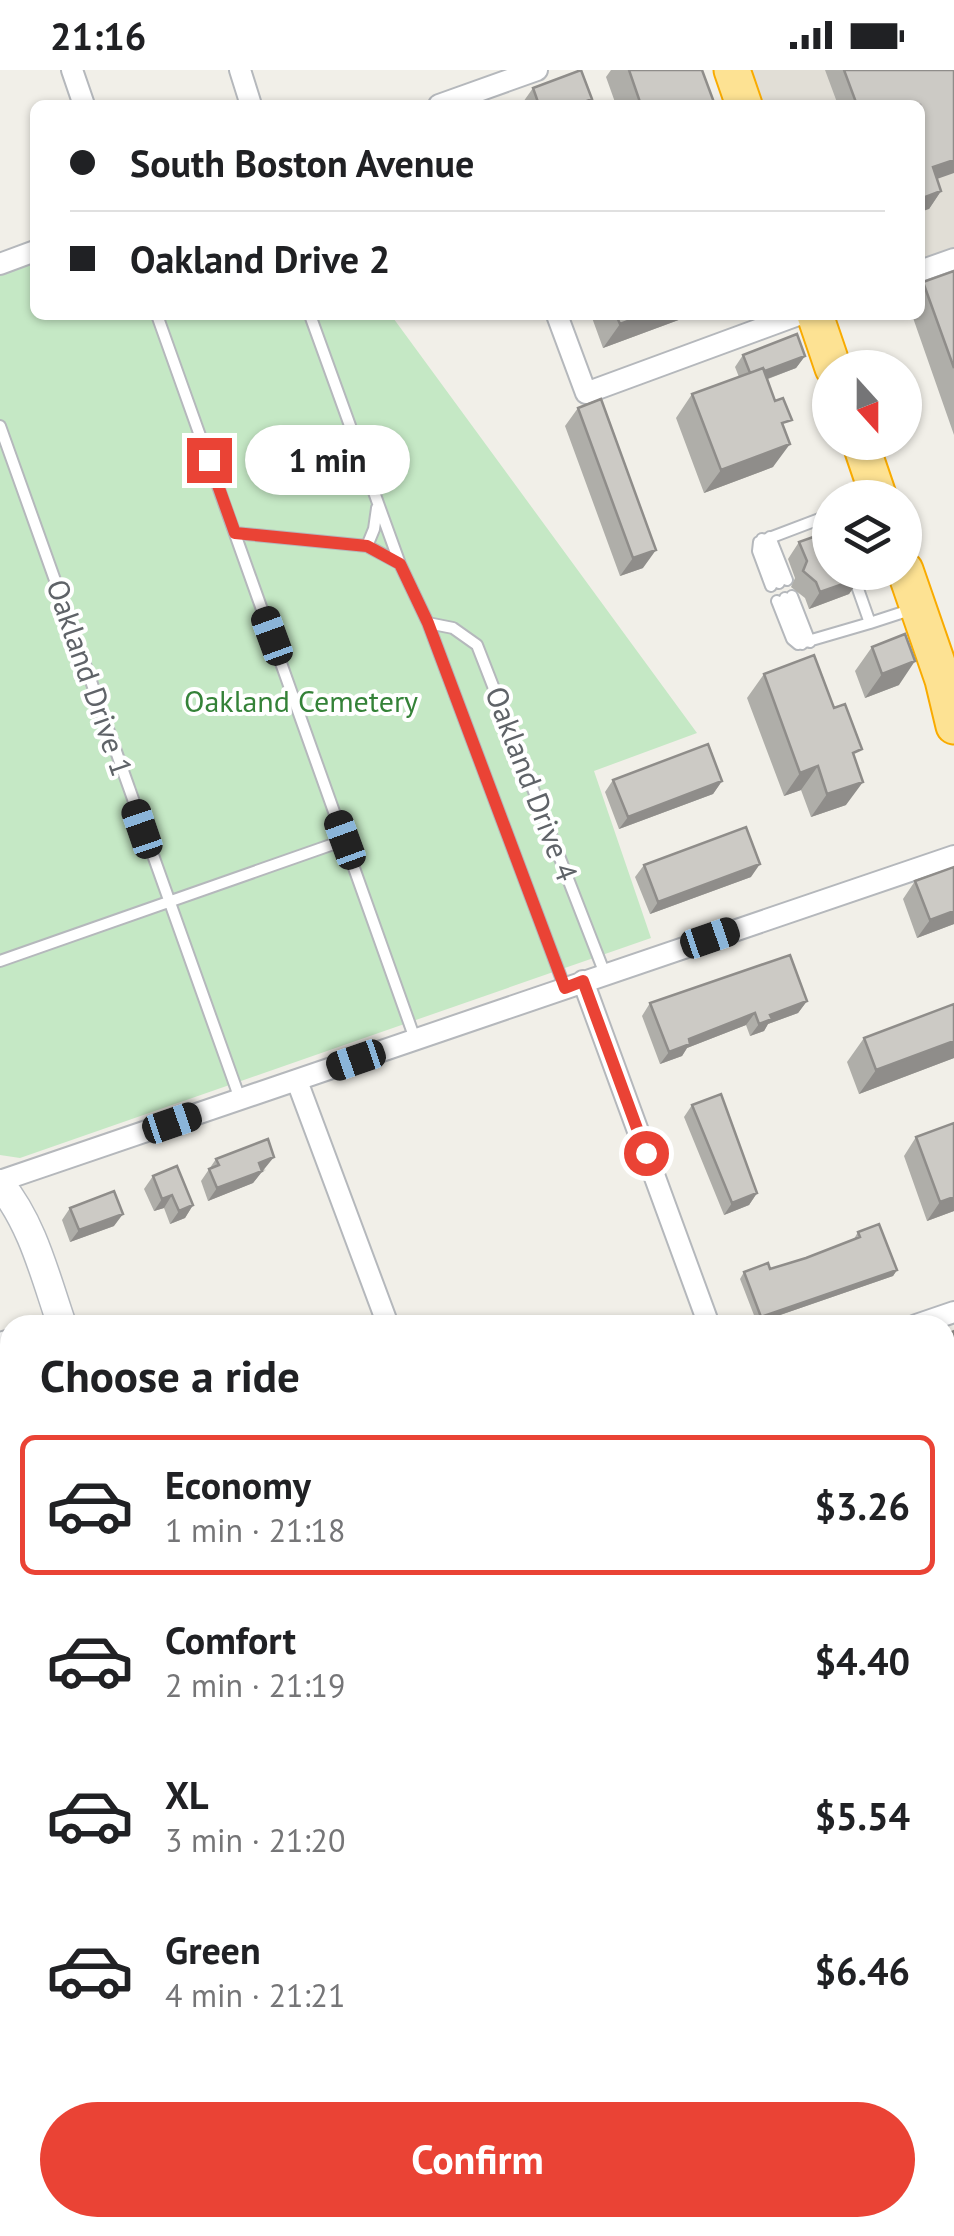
<!DOCTYPE html>
<html lang="en">
<head>
<meta charset="utf-8">
<style>
  body { margin:0; font-family:"PT Sans",sans-serif; background:#f2f2f2; color:#202124; height:100vh; display:flex; flex-direction:column; font-size:38px; white-space:nowrap }
  * { box-sizing:border-box; margin:0 }
  p { font-size:32px; color:#757577 }
  .icon { flex:none; width:55px; height:55px; fill:none; stroke:currentColor; stroke-width:2; stroke-linecap:round; stroke-linejoin:round }
  .map { position:relative; flex:1; overflow:hidden }
  .side { position:absolute; left:0px; top:1245px; width:955px; height:922px; display:flex; flex-direction:column; background:#fff; border-radius:30px 30px 0 0; box-shadow:0 2px 8px #0004 }
  .side>* { flex:none }
  .guide { position:absolute; left:30px; top:30px; width:895px; height:220px; border-radius:15px; box-shadow:0 2px 8px #0004; display:grid; align-content:center; height:220px; padding:0 40px; background:#fff }
  .needle { width:65px; rotate:159deg }
  .fabs { position:absolute; left:812px; top:280px; display:grid; gap:20px }
  .fabs a { display:grid; place-items:center; width:110px; height:110px; border-radius:50%; background:#fff; box-shadow:0 2px 8px #0004; font-size:50px }
  .end { position:absolute; width:45px; height:45px; margin:-22px; border:12px solid #ea4335; background:#fff; box-shadow:0 0 0 5px #fff }
  .from { border-radius:50% }
  .bubble { position:absolute; height:70px; border-radius:35px; background:#fff; box-shadow:0 2px 8px #0004; font-size:32px; font-weight:800; line-height:70px; text-align:center }
  .car { position:absolute; width:30px; height:60px; margin:-30px -15px; border-radius:12px; box-shadow:0 0 8px 2px #0007; background:linear-gradient(#222 24%,#8ab4d8 0 40%,#222 0 76%,#8ab4d8 0 86%,#222 0) }
  .guide b { display:flex; align-items:center; gap:35px; height:95px; font-size:38px }
  .guide b+b { border-top:2px solid #e0e0e0 }
  .guide i { width:25px; height:25px; background:#202124 }
  ul { padding:0; list-style:none }
  li { display:flex; align-items:center; gap:30px; height:140px; margin:0 20px 15px; padding:0 20px; border:5px solid transparent; border-radius:15px }
  li div { flex:1 }
  li b { display:block; font-size:38px }
  li em { font-style:normal; font-weight:800 }
  li.selected { border-color:#ea4335 }
  li>.icon { width:90px; height:90px; stroke-width:1.5 }
  h2 { padding:0 40px; font-size:45px; line-height:120px }
  .cta { display:flex; gap:20px; margin-top:auto; padding:20px 40px }
  .cta a { flex:1; height:115px; border-radius:60px; background:#ea4335; color:#fff; font-size:40px; font-weight:800; line-height:115px; text-align:center }
  .status { display:flex; justify-content:space-between; align-items:center; height:70px; padding:0 50px; background:#fff; direction:ltr }
  .status svg { height:28px; fill:currentColor }
  .map>svg:first-child { display:block }
</style>
</head>
<body>
<div class="status"><b>21:16</b><svg viewBox="0 0 49 12"><path d="M0 12V9h3v3zM5 12V6h3v6zM10 12V3h3v9zM15 12V0h3v12zM26 1h20v11H26zM47 4h2v5h-2z"/></svg></div>
<div class="map">
<svg width="954" height="2166" viewBox="0 0 954 2166">
  <rect width="100%" height="100%" fill="#f1efe8"/>
  <!-- education -->
  <path fill="#e1ded6" d="M746,0H954V180L920,193V35H758Z"/>
  <!-- green -->
  <path fill="#c5e8c5" d="M35,186V245H391L697,663L594,701L651,868L20,1088L0,1085V197Z"/>
  <g fill="none" stroke-linecap="round" stroke-linejoin="round">
    <defs>
      <path id="lane" d="M157,245L415,969
        M310,245L400,494L428,553L565,918
        M0,356L240,1029
        M235,463L367,476L399,493
        M770,467L787,510
        M762,469L779,513
        M367,476L374,459L377,438
        M852,502L870,553L913,539
        M771,516L758,481L759,472L830,445
        M792,526L810,572
        M785,528L802,574
        M777,531L792,569L798,574L870,553
        M428,553L453,558L477,575L605,904
        M0,891L345,770"/>
      <path id="street" d="M72,0L84,35
        M240,0L251,35
        M439,35L537,0
        M0,194L35,181
        M920,201L954,189
        M557,245L586,323L798,245
        M583,911L709,1255
        M297,1011L388,1255
        M0,1111L954,786
        M916,1255L954,1242
        M0,1273L10,1270
        M945,1570L954,1566
        M0,1585L10,1581
        M945,1901L954,1926
        M0,1905L10,1901
        M0,1967L10,1995
        M70,2158L73,2166
        M711,2158L714,2166"/>
      <path id="secondary" d="M0,1114C33,1154 45,1206 62,1255
        M945,1891L954,1888
        M392,2158L395,2166
        M178,2166L201,2158"/>
      <path id="highway" d="M732,0L744,35
        M815,245L833,298
        M860,372L879,428
        M905,500L943,610L954,656"/>
    </defs>
    <!-- lane casing -->
    <use href="#lane" stroke="#b5b8bc" stroke-width="14"/>
    <!-- street casing -->
    <use href="#street" stroke="#b5b8bc" stroke-width="24"/>
    <!-- secondary casing -->
    <use href="#secondary" stroke="#b6babf" stroke-width="31"/>
    <!-- highway casing -->
    <use href="#highway" stroke="#f9ab00" stroke-width="39"/>
    <!-- lane -->
    <use href="#lane" stroke="#fff" stroke-width="10"/>
    <!-- street -->
    <use href="#street" stroke="#fff" stroke-width="20"/>
    <!-- secondary -->
    <use href="#secondary" stroke="#fff" stroke-width="28"/>
    <!-- highway -->
    <use href="#highway" stroke="#fde293" stroke-width="35"/>
  </g>
  <!-- wall -->
  <path fill="#afaea9" d="M611,0H702L715,35H616L606,7Z
    M825,0H954L937,109L941,121L929,139L920,35H838Z
    M533,18L592,29L588,35H521Z
    M954,201V365L912,245H920V217L923,212Z
    M591,245H692L603,278Z
    M743,285L805,286L796,298L768,309L784,360L773,397L704,423L676,348L692,324L739,307L735,297Z
    M578,338L643,498L620,506L565,356Z
    M799,472L860,508L849,524L809,539L805,528L791,517L795,508L788,489Z
    M872,577L899,615L865,628L855,601Z
    M764,604L846,735L811,747L801,720L784,726L747,628Z
    M613,710L722,711L713,724L619,759L605,722Z
    M644,795L751,807L650,844L635,807Z
    M954,797V854L917,868L903,829L915,811Z
    M807,931L798,943L768,954L764,961L750,966L746,955L687,978L682,986L660,994L642,946L650,933Z
    M954,934V988L859,1024L847,992L864,968Z
    M692,1035L757,1123L749,1135L724,1145L684,1047Z
    M954,1053V1141L927,1151L904,1086L916,1067Z
    M216,1089L266,1100L262,1101L253,1113L208,1131L201,1111Z
    M153,1106L193,1135L185,1148L170,1154L164,1138L154,1141L144,1119Z
    M70,1138L114,1156L70,1172L62,1150Z
    M858,1162L897,1200L893,1206L757,1253L740,1209L744,1202L770,1199L806,1188L854,1169Z
    M954,1261V1338L945,1341V1264Z
    M10,1751V1780L2,1762Z
    M954,1787V1819L945,1816L951,1799L949,1793Z
    M0,1807L10,1829L0,1834Z
    M438,2158H464L441,2166Z
    M756,2158H810L813,2166H759Z"/>
  <!-- shaded-wall -->
  <path fill="#8f8d8a" d="M954,90V103L920,115L933,97Z
    M941,121L929,139L920,142V129Z
    M644,245H692L603,278L620,254Z
    M805,286L796,298L743,318L752,306Z
    M790,374L773,397L704,423L721,400Z
    M656,480L643,498L620,506L633,488Z
    M860,508L849,524L809,539L820,522Z
    M915,591L899,615L865,628L882,604Z
    M818,696L801,720L784,726L800,703Z
    M722,711L713,724L619,759L628,747Z
    M863,712L846,735L811,747L827,724Z
    M760,794L751,807L650,844L658,832Z
    M954,841V854L917,868L930,850Z
    M807,931L798,943L768,954L764,961L750,966L759,954L770,945Z
    M755,943L746,955L687,978L682,986L660,994L669,982L689,969Z
    M954,971V988L859,1024L876,1000Z
    M274,1087L253,1113L208,1131L217,1118L259,1093Z
    M757,1123L749,1135L724,1145L732,1133Z
    M172,1125L164,1138L154,1141L162,1129Z
    M954,1127V1141L927,1151L940,1132Z
    M193,1135L185,1148L170,1154L179,1141Z
    M123,1144L114,1156L70,1172L79,1160Z
    M897,1200L893,1206L757,1253L761,1247Z
    M954,1331V1338L945,1341V1334Z
    M10,1714V1722L0,1727V1718Z
    M954,1804V1819L945,1816Z
    M10,1821V1829L0,1834L7,1822Z
    M954,1985V1991L945,2004V1989Z
    M10,2158H26L20,2166H0V2160Z
    M447,2158H464L441,2166Z"/>
  <!-- building -->
  <path fill="#cccac5" stroke="#8f8d8a" stroke-width="2.5" d="M581,0L592,29L577,35H539L533,18Z
    M629,0H702L715,35H641Z
    M844,0H954V90L933,97L941,121L920,129V35H857Z
    M954,201V298L923,212Z
    M616,245H644L620,254Z
    M797,264L805,286L765,301L763,298L750,303L743,285Z
    M763,298L775,331L783,328L792,350L782,353L790,374L721,400L692,324Z
    M601,329L656,480L633,488L578,338Z
    M830,461V502H858L860,508L820,522L816,512L803,501L807,491L799,472Z
    M905,564L915,591L882,604L872,577Z
    M814,585L834,638L845,634L862,679L853,683L863,712L827,724L818,696L800,703L764,604Z
    M708,674L722,711L628,747L613,710Z
    M746,757L760,794L658,832L644,795Z
    M954,797V841L930,850L915,811Z
    M790,885L807,931L770,945L772,949L759,954L755,943L689,969L690,974L669,982L650,933Z
    M954,934V971L876,1000L864,968Z
    M721,1024L757,1123L732,1133L692,1035Z
    M954,1053V1127L940,1132L916,1067Z
    M268,1069L274,1087L259,1093L262,1101L217,1118L209,1099L219,1095L216,1089Z
    M177,1096L193,1135L179,1141L172,1125L162,1129L153,1106Z
    M114,1121L123,1144L79,1160L70,1138Z
    M879,1154L897,1200L761,1247L744,1202L768,1193L770,1199L806,1188L860,1167L858,1162Z
    M954,1261V1290L945,1265Z
    M954,1291V1331L945,1334V1294Z
    M0,1607L7,1624L0,1627Z
    M9,1687L10,1714L0,1718V1691Z
    M10,1802V1821L7,1822L0,1807Z
    M948,1954L954,1970V1985L945,1989V1955Z
    M2,2064L10,2086V2157L0,2160V2065Z
    M298,2158L301,2166H281L280,2164Z
    M572,2158H654L658,2166H571L568,2159Z
    M769,2158H810L813,2166H772Z"/>
  <g fill="none" stroke-linecap="round" stroke-linejoin="round">
    <!-- route -->
    <path stroke="#ea4335" stroke-width="12" d="M209,390L235,463L367,476L400,494L428,553L565,918L583,911L646,1083"/>
  </g>
  <g text-anchor="middle" stroke-width="8" stroke-linejoin="round" paint-order="stroke">
    <!-- street labels -->
    <g font-size="30" fill="#5f6368" stroke="#fff">
      <text transform="translate(89 608) rotate(71)" y="10">Oakland Drive 1</text>
      <text transform="translate(531 714) rotate(69)" y="10">Oakland Drive 4</text>
    </g>
    <!-- park labels -->
    <g font-size="30" fill="#348238" stroke="#fff">
      <text x="301" y="642">Oakland Cemetery</text>
    </g>
  </g>
</svg>
<div class="fabs">
<a><svg class="needle" viewBox="-14 -14 28 28"><path d="M0-13l5 13h-10z" fill="#e53935"/><path d="M0 13l5-13h-10z" fill="#757577"/></svg></a>
<a><svg class="icon" aria-label="layers" viewBox="0 0 24 24"><path d="M12 4l9 5-9 5-9-5zM3 14l9 5 9-5"/></svg></a>
</div>
<i class="end from" style="left:646px;top:1083px"></i>
<i class="end" style="left:209px;top:390px"></i>
<div class="bubble" style="left:245px;top:355px;width:165px">1 min</div>
<i class="car" style="left:272px;top:566px;rotate:340deg"></i>
<i class="car" style="left:142px;top:759px;rotate:341deg"></i>
<i class="car" style="left:345px;top:770px;rotate:340deg"></i>
<i class="car" style="left:710px;top:868px;rotate:71deg"></i>
<i class="car" style="left:356px;top:990px;rotate:251deg"></i>
<i class="car" style="left:172px;top:1053px;rotate:71deg"></i>
<div class="guide">
<b><i class="from"></i>South Boston Avenue</b>
<b><i></i>Oakland Drive 2</b>
</div>
<section class="side">
<h2>Choose a ride</h2>
<ul>
<li class="selected"><svg class="icon" aria-label="car" viewBox="0 0 24 24"><path d="M5 17H2v-5l4-1 3-4h7l3 4 3 1v5h-3M9 17h6M6 11h13"/><circle cx="7" cy="17" r="2"/><circle cx="17" cy="17" r="2"/></svg><div><b>Economy</b><p>1 min · 21:18</p></div><em>$3.26</em></li>
<li><svg class="icon" aria-label="car" viewBox="0 0 24 24"><path d="M5 17H2v-5l4-1 3-4h7l3 4 3 1v5h-3M9 17h6M6 11h13"/><circle cx="7" cy="17" r="2"/><circle cx="17" cy="17" r="2"/></svg><div><b>Comfort</b><p>2 min · 21:19</p></div><em>$4.40</em></li>
<li><svg class="icon" aria-label="car" viewBox="0 0 24 24"><path d="M5 17H2v-5l4-1 3-4h7l3 4 3 1v5h-3M9 17h6M6 11h13"/><circle cx="7" cy="17" r="2"/><circle cx="17" cy="17" r="2"/></svg><div><b>XL</b><p>3 min · 21:20</p></div><em>$5.54</em></li>
<li><svg class="icon" aria-label="car" viewBox="0 0 24 24"><path d="M5 17H2v-5l4-1 3-4h7l3 4 3 1v5h-3M9 17h6M6 11h13"/><circle cx="7" cy="17" r="2"/><circle cx="17" cy="17" r="2"/></svg><div><b>Green</b><p>4 min · 21:21</p></div><em>$6.46</em></li>
</ul>
<div class="cta"><a>Confirm</a></div>
</section>
</div>
</body>
</html>
